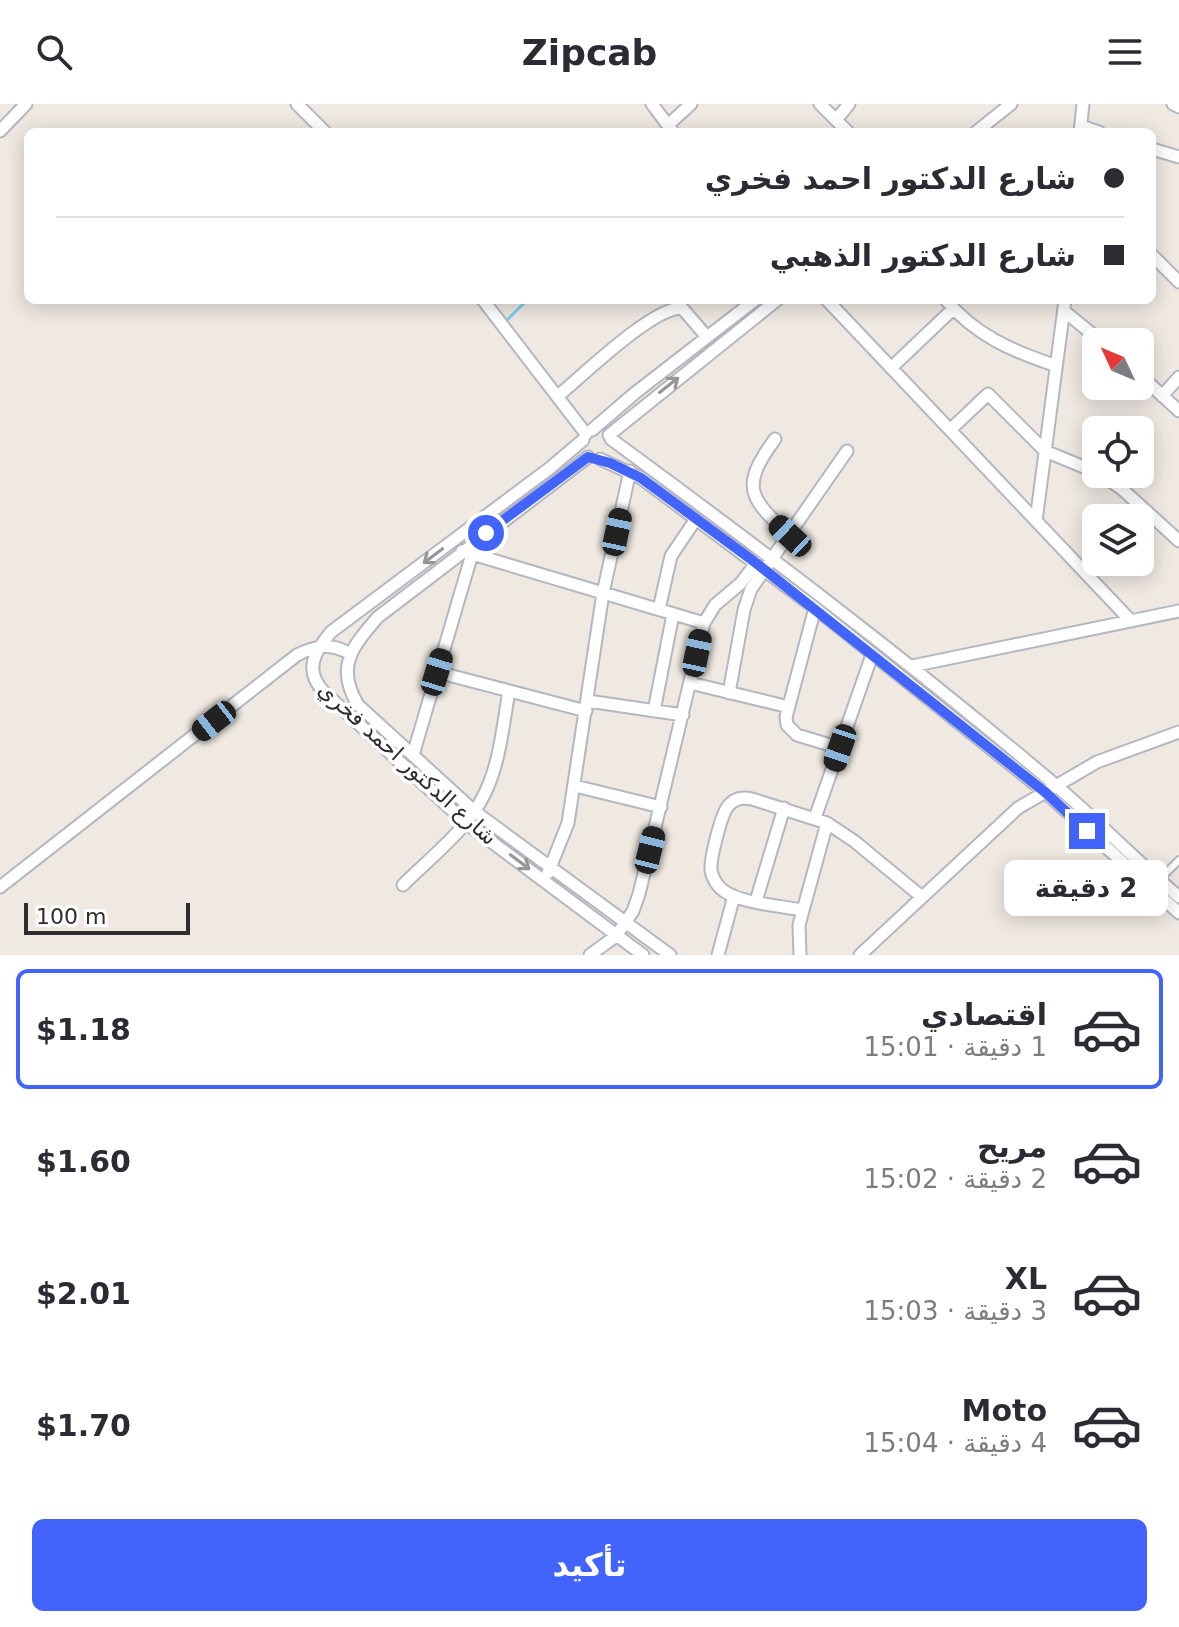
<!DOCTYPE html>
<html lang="ar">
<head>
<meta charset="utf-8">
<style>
  body { margin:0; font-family:"DejaVu Sans","Noto Sans Arabic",sans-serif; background:#f7f7f7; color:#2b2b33; direction:rtl; height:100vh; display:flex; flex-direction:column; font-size:30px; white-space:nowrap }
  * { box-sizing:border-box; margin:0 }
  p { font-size:26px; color:#7c7c81 }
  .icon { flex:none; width:44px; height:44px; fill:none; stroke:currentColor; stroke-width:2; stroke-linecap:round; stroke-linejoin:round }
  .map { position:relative; height:851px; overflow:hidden; direction:ltr }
  .details { display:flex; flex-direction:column; background:#fff; flex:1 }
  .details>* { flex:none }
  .top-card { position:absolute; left:24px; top:24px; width:1132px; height:176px; border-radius:12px; box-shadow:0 4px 20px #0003; direction:rtl; display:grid; align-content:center; height:176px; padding:0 32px; background:#fff }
  .needle { width:52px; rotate:314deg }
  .controls { position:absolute; left:1082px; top:224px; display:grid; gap:16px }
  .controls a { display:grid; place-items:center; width:72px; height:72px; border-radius:12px; background:#fff; box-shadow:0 4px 20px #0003; font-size:40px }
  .scale { position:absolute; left:24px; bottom:20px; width:166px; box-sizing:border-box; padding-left:8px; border:4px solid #2e2e2e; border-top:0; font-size:22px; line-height:28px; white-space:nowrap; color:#2e2e2e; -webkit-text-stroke:6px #fff; paint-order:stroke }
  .end { position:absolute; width:36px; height:36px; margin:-18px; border:10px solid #4264fb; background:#fff; box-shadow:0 0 0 4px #fff }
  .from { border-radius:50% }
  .bubble { position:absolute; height:56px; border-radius:12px; background:#fff; box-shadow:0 4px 20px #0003; font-size:26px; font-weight:600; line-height:56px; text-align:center; direction:rtl }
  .car { position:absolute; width:24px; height:48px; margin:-24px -12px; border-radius:10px; box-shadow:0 0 6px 2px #0007; background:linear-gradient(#222 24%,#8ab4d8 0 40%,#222 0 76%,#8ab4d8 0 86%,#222 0) }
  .top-card b { display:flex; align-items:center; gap:28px; height:76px; font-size:30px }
  .top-card b+b { border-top:2px solid #e1e1e2 }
  .top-card i { width:20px; height:20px; background:#2b2b33 }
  ul { padding:14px 0 0; list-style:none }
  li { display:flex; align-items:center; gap:24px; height:120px; margin:0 16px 12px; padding:0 16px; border:4px solid transparent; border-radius:12px }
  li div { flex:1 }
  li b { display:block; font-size:30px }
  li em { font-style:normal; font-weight:600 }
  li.active { border-color:#4264fb }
  li>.icon { width:72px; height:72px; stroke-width:1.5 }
  .action { display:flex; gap:16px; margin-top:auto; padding:16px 32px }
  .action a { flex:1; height:92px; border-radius:12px; background:#4264fb; color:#fff; font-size:32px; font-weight:600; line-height:92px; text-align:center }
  header { display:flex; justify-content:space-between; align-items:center; height:104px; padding:0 32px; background:#fff; font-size:36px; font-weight:600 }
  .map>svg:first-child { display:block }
</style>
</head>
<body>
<header><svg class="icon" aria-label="menu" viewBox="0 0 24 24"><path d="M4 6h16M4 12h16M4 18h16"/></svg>Zipcab<svg class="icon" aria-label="search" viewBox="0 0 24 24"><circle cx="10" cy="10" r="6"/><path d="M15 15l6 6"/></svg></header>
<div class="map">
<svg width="1179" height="851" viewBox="0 0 1179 851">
  <rect width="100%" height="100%" fill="#efe9e1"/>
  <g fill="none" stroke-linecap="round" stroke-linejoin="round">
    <!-- stream -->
    <path stroke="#75cff0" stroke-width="3" d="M504,219L527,196"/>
    <defs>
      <path id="service" d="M1159,776L1179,756"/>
      <path id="minor" d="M297,0L325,28
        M652,0L673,28
        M820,0L848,28
        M1173,0L1179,3
        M836,16L849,0
        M668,21L691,0
        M1081,22L1099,28
        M0,27L26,0
        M976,28L1011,0
        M1080,28L1083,0
        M1152,45L1179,53
        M1152,151L1179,178
        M483,196L586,330
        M827,196L1130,516
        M946,196C975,231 1012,247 1054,261
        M1064,207L1102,238
        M891,264L953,205
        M1140,271L1179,307
        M558,292C583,271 653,203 682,204L707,233
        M1162,292L1179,273
        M592,326L635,289L755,196
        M950,326L988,290L1045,347L1096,368
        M609,331L777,196
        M611,335C762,446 910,558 1053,679C1096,715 1136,757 1179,793
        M775,335C739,384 750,394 790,432
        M583,336L550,364L331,528C315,547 303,566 324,588L465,718L643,851
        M588,353L378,513C352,543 335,563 358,601L474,707L670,851
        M600,355L641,374L815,504L1045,688L1179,809
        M1100,370L1122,385L1179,437
        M1036,417L1065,196
        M462,447L704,519
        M815,504L786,613L787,621L797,631L840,644
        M659,505L671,452L696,415
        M912,562L1179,507
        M437,568L586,607
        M690,579L789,603
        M729,589L744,506L751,485L847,347
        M588,597L683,611
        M654,607L673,510
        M413,651L472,450
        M575,682L661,703
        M815,714L872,551
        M548,769L568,719L603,489L630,367
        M403,781C431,753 468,725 485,689C500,658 503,621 509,587
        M0,783L297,551C315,542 331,538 350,550
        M756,797L784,704
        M802,806C782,802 740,799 724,787C718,783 712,774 711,766C710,756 721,709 729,701C735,694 743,693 752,695L827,719L854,737L922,793
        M590,851L616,832L633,807L639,790L704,519L715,501L741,479L756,459
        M718,851L734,792
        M800,851L799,821L827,719
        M860,851L1018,704L1097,658L1179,628"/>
    </defs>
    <!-- service casing -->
    <use href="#service" stroke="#b4b7c1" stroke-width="10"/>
    <!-- minor casing -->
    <use href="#minor" stroke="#b4b7c1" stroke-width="15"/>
    <!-- service -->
    <use href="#service" stroke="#fff" stroke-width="6"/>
    <!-- minor -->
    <use href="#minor" stroke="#fff" stroke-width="11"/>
  </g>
  <!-- one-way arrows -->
  <defs><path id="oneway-shaft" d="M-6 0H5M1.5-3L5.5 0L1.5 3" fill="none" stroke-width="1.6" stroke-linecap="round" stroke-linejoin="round" transform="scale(2)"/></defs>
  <g stroke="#969696">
    <use href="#oneway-shaft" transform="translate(669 281) rotate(-38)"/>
    <use href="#oneway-shaft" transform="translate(433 452) rotate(143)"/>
    <use href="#oneway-shaft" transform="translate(520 758) rotate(37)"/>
  </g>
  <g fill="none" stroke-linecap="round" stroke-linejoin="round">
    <!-- route -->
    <path stroke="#4264fb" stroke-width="10" d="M486,429L588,353L610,359L641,374L756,459L1045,688L1087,727"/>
  </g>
  <g text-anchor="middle" stroke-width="7" stroke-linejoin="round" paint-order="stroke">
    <!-- street labels -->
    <g font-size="22" fill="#2e2e2e" stroke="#fff">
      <text transform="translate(408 659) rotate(42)" y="8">شارع الدكتور احمد فخري</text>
    </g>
  </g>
</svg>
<div class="controls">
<a><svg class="needle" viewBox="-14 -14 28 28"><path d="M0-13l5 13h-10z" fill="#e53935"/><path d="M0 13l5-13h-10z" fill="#7c7c81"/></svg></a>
<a><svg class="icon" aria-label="locate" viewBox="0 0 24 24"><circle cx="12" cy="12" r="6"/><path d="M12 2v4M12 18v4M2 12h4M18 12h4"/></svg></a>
<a><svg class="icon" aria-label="layers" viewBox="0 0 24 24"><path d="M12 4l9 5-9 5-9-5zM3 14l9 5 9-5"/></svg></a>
</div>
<div class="scale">100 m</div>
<i class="end from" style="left:486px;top:429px"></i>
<i class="end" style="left:1087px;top:727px"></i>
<div class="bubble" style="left:1004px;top:756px;width:164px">2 دقيقة</div>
<i class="car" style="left:617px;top:428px;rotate:12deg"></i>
<i class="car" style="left:790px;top:432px;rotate:313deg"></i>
<i class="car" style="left:697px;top:549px;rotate:12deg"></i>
<i class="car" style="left:437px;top:568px;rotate:17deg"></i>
<i class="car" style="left:214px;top:617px;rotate:232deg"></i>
<i class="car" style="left:840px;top:644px;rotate:199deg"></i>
<i class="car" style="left:650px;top:746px;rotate:14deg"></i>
<div class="top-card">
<b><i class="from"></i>شارع الدكتور احمد فخري</b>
<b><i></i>شارع الدكتور الذهبي</b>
</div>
</div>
<section class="details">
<ul>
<li class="active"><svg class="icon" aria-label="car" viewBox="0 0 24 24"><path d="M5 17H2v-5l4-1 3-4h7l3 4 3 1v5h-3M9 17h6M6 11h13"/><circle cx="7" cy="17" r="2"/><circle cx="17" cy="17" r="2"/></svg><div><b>اقتصادي</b><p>1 دقيقة · 15:01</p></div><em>$1.18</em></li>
<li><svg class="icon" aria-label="car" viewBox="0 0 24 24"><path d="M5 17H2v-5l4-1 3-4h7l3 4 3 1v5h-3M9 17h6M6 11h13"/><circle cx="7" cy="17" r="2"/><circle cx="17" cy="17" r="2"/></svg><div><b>مريح</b><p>2 دقيقة · 15:02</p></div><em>$1.60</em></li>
<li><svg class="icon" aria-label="car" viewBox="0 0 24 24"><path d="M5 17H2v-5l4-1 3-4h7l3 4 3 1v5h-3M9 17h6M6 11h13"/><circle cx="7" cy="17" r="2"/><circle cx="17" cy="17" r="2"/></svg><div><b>XL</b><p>3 دقيقة · 15:03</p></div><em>$2.01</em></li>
<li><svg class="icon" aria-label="car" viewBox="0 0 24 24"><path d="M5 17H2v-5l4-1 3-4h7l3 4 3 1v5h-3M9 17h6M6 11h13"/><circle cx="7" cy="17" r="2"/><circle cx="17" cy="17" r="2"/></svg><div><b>Moto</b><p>4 دقيقة · 15:04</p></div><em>$1.70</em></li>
</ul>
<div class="action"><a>تأكيد</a></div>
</section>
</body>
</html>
